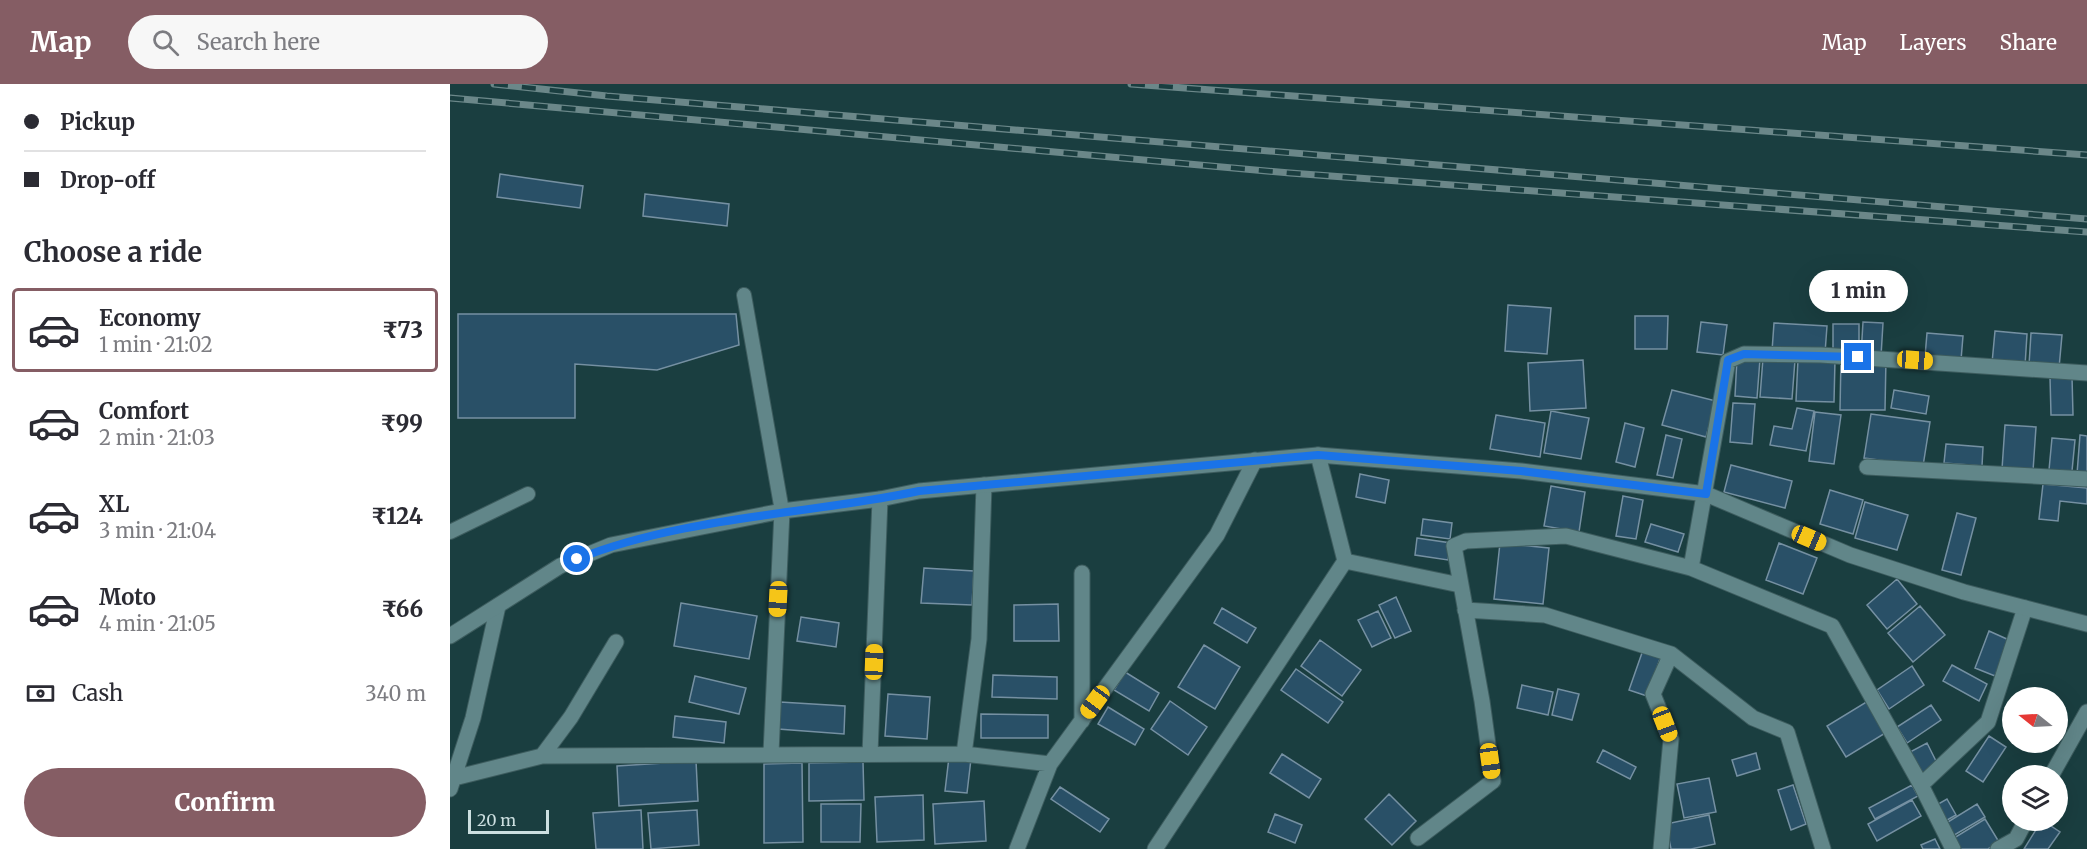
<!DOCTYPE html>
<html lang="en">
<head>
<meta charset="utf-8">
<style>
  body { margin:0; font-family:Merriweather,serif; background:#f7f7f7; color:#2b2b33; height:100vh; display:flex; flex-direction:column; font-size:22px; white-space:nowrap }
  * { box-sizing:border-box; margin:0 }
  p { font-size:20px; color:#7c7c81 }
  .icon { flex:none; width:33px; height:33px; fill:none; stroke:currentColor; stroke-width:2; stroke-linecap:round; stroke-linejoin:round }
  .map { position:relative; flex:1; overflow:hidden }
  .side { display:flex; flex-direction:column; background:#fff; width:450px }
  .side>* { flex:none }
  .banner { display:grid; align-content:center; height:132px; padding:0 24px; background:#fff }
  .needle { width:39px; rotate:288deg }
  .fabs { position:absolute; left:1552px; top:603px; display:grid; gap:12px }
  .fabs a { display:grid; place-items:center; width:66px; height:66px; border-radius:50%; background:#fff; box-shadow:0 6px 24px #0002; font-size:30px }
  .scale { position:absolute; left:18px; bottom:15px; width:81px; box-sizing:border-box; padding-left:6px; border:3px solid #ccdfe0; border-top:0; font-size:16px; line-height:21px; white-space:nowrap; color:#ccdfe0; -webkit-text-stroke:4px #1a3e40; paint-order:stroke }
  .end { position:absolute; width:27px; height:27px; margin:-14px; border:8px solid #1a73e8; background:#fff; box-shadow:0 0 0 3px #fff }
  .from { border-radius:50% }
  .bubble { position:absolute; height:42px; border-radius:21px; background:#fff; box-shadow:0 6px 24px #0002; font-size:20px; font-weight:800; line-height:42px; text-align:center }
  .car { position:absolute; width:18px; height:36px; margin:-18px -9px; border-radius:8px; box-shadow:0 0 4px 2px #0007; background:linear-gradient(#f5c518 24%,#345 0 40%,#f5c518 0 76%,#345 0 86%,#f5c518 0) }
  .banner b { display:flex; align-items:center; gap:21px; height:57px; font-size:22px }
  .banner b+b { border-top:2px solid #e1e1e2 }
  .banner i { width:15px; height:15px; background:#2b2b33 }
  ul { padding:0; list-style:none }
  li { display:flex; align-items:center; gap:18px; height:84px; margin:0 12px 9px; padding:0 12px; border:3px solid transparent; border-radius:6px }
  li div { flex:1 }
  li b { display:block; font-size:22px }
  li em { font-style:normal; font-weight:800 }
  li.selected { border-color:#855d64 }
  li>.icon { width:54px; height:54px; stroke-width:1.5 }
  h2 { padding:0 24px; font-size:27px; line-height:72px }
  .pay { display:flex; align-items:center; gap:15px; height:66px; padding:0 24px; font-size:22px }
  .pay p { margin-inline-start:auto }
  .action { display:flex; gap:12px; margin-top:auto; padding:12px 24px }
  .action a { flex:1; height:69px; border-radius:36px; background:#855d64; color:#fff; font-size:24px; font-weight:800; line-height:69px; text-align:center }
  header { display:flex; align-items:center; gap:36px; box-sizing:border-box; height:84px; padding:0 30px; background:#855d64; color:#fff }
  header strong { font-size:28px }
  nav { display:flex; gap:33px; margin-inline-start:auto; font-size:21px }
  .search { width:420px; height:54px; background:#f7f7f7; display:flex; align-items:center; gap:15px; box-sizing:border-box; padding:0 21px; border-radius:33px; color:#7c7c81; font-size:22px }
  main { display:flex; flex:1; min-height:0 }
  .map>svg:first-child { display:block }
</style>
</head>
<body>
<header>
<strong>Map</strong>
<div class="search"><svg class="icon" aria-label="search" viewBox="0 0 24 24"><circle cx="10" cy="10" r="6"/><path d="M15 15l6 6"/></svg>Search here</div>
<nav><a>Map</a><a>Layers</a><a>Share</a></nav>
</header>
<main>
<section class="side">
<div class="banner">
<b><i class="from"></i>Pickup</b>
<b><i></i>Drop-off</b>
</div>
<h2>Choose a ride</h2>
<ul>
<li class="selected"><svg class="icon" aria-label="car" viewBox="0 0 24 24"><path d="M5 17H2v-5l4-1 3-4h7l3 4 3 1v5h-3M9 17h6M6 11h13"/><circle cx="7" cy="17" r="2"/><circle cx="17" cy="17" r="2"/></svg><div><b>Economy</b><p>1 min · 21:02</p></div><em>₹73</em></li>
<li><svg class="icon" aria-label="car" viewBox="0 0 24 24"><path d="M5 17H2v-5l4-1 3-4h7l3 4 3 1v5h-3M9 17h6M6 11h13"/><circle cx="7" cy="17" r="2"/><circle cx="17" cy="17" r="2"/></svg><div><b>Comfort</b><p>2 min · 21:03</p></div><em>₹99</em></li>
<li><svg class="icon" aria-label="car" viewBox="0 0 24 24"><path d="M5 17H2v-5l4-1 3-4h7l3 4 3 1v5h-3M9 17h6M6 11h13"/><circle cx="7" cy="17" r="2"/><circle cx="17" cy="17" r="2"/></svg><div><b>XL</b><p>3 min · 21:04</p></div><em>₹124</em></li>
<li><svg class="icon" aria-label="car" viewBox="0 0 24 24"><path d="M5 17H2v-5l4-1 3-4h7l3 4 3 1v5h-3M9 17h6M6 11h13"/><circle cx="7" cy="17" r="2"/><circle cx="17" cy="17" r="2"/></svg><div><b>Moto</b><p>4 min · 21:05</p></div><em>₹66</em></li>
</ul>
<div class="pay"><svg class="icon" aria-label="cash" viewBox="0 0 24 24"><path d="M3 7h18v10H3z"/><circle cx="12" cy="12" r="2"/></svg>Cash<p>340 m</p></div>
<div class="action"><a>Confirm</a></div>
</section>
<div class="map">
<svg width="1637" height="765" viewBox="0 0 1637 765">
  <rect width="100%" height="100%" fill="#1a3e40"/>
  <!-- building -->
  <path fill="#295067" stroke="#7590a2" stroke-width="1.5" d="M50,90L133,102L130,124L47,113Z
    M195,110L279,120L277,142L193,132Z
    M1058,221L1101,224L1097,270L1055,267Z
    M8,230H286L289,261L207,286L125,280V334H8Z
    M1185,232H1218L1217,265H1185Z
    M1251,238L1277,241L1273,271L1247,268Z
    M1413,238L1433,239L1431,272L1411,271Z
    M1324,239L1377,242L1375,269L1322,267Z
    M1383,240H1409V270H1383Z
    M1545,247L1577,250L1575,282L1542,279Z
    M1477,249L1513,252L1511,276L1475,273Z
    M1581,249L1612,251L1609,284L1579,281Z
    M1287,274L1310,275L1307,314L1285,312Z
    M1313,274L1345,276L1342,315L1310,313Z
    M1391,274H1436L1435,326H1390Z
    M1348,275L1385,276L1384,318L1346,317Z
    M1133,276L1136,324L1080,327L1078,279Z
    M1600,293H1622L1623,331H1601Z
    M1222,306L1266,317L1256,353L1212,341Z
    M1444,306L1479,312L1476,330L1441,324Z
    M1283,319L1305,320L1302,360L1280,358Z
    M1347,324L1364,327L1356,367L1320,361L1324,342L1342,345Z
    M1101,327L1139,334L1131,375L1094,369Z
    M1365,328L1391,331L1384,380L1359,377Z
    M1421,330L1480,338L1473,382L1414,374Z
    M1046,331L1095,339L1090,373L1040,365Z
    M1175,339L1194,344L1185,383L1166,378Z
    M1555,341L1586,343L1583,387L1552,385Z
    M1216,351L1232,355L1223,394L1207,391Z
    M1630,351L1637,352V391L1627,390Z
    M1602,354L1625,356L1622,387L1599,386Z
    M1496,360L1533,363L1532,382L1494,379Z
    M1281,381L1342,397L1335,424L1274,408Z
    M910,390L939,396L935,419L906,413Z
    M1593,400L1637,404V420L1610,417L1608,437L1589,435Z
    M1101,402L1135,408L1129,448L1094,442Z
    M1380,406L1413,416L1403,450L1370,440Z
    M1173,412L1193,416L1186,455L1166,452Z
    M1415,418L1458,431L1447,466L1405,454Z
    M1507,429L1526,434L1511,491L1492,486Z
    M973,435L1002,439L1000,455L971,451Z
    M1201,440L1234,450L1228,468L1195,458Z
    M967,454L1001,459L998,476L965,471Z
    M1050,459L1099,464L1093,520L1044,515Z
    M1329,459L1367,474L1353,510L1316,496Z
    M474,484L524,487L522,521L471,519Z
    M1447,495L1467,520L1437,545L1417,521Z
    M946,513L961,547L945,554L929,521Z
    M231,519L307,532L299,575L224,562Z
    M608,520L609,557H564V521Z
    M1470,522L1495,551L1463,578L1438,549Z
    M772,524L806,544L797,559L764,539Z
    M928,527L941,554L922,563L908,536Z
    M351,533L389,539L386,563L347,557Z
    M1539,547L1559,556L1545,592L1525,584Z
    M870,556L911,586L892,612L851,582Z
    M754,561L790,583L765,625L728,603Z
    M1193,566L1211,572L1197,612L1179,606Z
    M1502,581L1537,600L1529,617L1493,597Z
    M1462,582L1474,601L1439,625L1427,606Z
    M846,585L893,618L878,639L831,606Z
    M675,588L709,609L699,627L664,606Z
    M543,591L607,593V615L542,613Z
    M245,592L296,604L289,630L239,618Z
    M1072,601L1103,608L1098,631L1067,624Z
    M1108,605L1129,610L1122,636L1102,631Z
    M438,610L480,613L477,655L435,652Z
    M720,617L757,643L738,671L701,645Z
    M1418,617L1437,648L1396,673L1377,642Z
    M330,618L395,622L394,650L328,645Z
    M1481,621L1491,636L1457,659L1447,643Z
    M658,623L694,645L685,661L648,640Z
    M531,630L598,631V654H531Z
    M225,632L276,638L274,659L223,653Z
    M1539,652L1556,663L1533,698L1516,687Z
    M1477,659L1488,681L1471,690L1460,668Z
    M1153,666L1186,683L1180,695L1147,678Z
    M1306,669L1310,685L1287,692L1282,676Z
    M832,670L871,695L859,714L820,689Z
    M499,673L521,675L517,709L495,707Z
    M246,677L248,717L169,722L167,682Z
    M413,678L414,716L359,717V679Z
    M352,679L353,758L314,759V680Z
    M1259,694L1266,728L1234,734L1227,700Z
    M1343,701L1356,740L1341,746L1328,706Z
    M1462,701L1468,712L1425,735L1419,724Z
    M610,703L659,735L650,748L601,715Z
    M939,710L966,737L942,761L915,735Z
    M473,711L474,756L427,758L425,713Z
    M1497,715L1506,731L1492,739L1483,723Z
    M1462,716L1471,732L1427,757L1418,740Z
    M534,717L536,757L485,760L483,720Z
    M371,720H411L410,758H371Z
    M1527,720L1535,733L1501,753L1493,741Z
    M191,726L193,765H146L143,729Z
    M247,726L249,761L201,765L198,729Z
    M825,730L852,741L845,759L818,748Z
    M1259,731L1265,760L1241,765H1221L1216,740Z
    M1535,735L1549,758L1538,765H1504L1499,757Z
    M1592,736L1610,748L1598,765H1574Z
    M1485,755L1490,765H1473L1471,761Z"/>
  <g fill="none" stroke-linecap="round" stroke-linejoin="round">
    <defs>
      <path id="service" d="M294,211L332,427
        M0,448L78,410"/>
      <path id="minor" d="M1417,383L1637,395
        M895,477L1010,501
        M1241,484L1278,277L1294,270L1371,271L1637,289
        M1015,526L1095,531L1221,570L1303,634L1337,648L1373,765
        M632,637V489
        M321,669L332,427
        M420,670L430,415
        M514,670L529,555L534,401
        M92,672L514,670L600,680
        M1601,692L1637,628
        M4,694L92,672L121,633L166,558
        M1471,701L1538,638L1575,524
        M0,705L23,634L48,522
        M968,754L1043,697L1032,617L1004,462L1016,457L1116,452L1241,484L1382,542L1471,701L1503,765
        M567,765L600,680L767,451L805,376
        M705,765L895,477L868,371
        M1211,765L1221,655L1203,610L1221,570
        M1548,765L1566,755L1576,736"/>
      <path id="tertiary" d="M0,552L110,482L161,461L332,427L430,415L469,407L868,371L1071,387L1256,410L1400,471L1514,508L1637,540"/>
    </defs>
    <!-- service casing -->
    <use href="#service" stroke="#3d5c5e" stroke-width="16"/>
    <!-- minor casing -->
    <use href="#minor" stroke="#3d5c5e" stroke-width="17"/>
    <!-- tertiary casing -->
    <use href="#tertiary" stroke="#3d5c5e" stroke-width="17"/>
    <!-- service -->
    <use href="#service" stroke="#618689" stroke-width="14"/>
    <!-- minor -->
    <use href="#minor" stroke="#618689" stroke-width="15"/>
    <!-- tertiary -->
    <use href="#tertiary" stroke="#618689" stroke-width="15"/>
    <defs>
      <path id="rail" d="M44,0L157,12L1637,135
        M681,0L1637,71
        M0,14L840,89L1637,148"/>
    </defs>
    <!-- rail casing -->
    <use href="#rail" stroke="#6b8789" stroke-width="7"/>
    <!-- rail -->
    <use href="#rail" stroke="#1a3e40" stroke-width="4.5" stroke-dasharray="14" stroke-linecap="butt"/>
  </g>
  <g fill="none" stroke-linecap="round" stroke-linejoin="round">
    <!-- route -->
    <path stroke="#1a73e8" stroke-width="8" d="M127,475C235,432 356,431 469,407L868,371L1071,387L1256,410L1278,276L1294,270L1408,273"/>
  </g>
</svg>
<div class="fabs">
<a><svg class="needle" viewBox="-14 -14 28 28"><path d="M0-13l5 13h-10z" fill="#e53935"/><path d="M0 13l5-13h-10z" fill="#7c7c81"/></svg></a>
<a><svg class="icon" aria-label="layers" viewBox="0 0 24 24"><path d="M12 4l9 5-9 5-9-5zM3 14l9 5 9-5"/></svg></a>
</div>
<div class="scale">20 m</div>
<i class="end from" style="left:127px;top:475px"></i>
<i class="end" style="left:1408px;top:273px"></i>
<div class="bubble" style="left:1359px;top:186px;width:99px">1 min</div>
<i class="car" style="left:1465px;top:276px;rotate:94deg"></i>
<i class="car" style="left:1359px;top:454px;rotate:113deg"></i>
<i class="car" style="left:328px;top:515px;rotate:183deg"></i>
<i class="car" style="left:424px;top:578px;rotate:2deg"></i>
<i class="car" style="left:645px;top:618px;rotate:216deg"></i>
<i class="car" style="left:1215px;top:640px;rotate:159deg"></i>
<i class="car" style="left:1040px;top:677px;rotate:172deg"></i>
</div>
</main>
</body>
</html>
